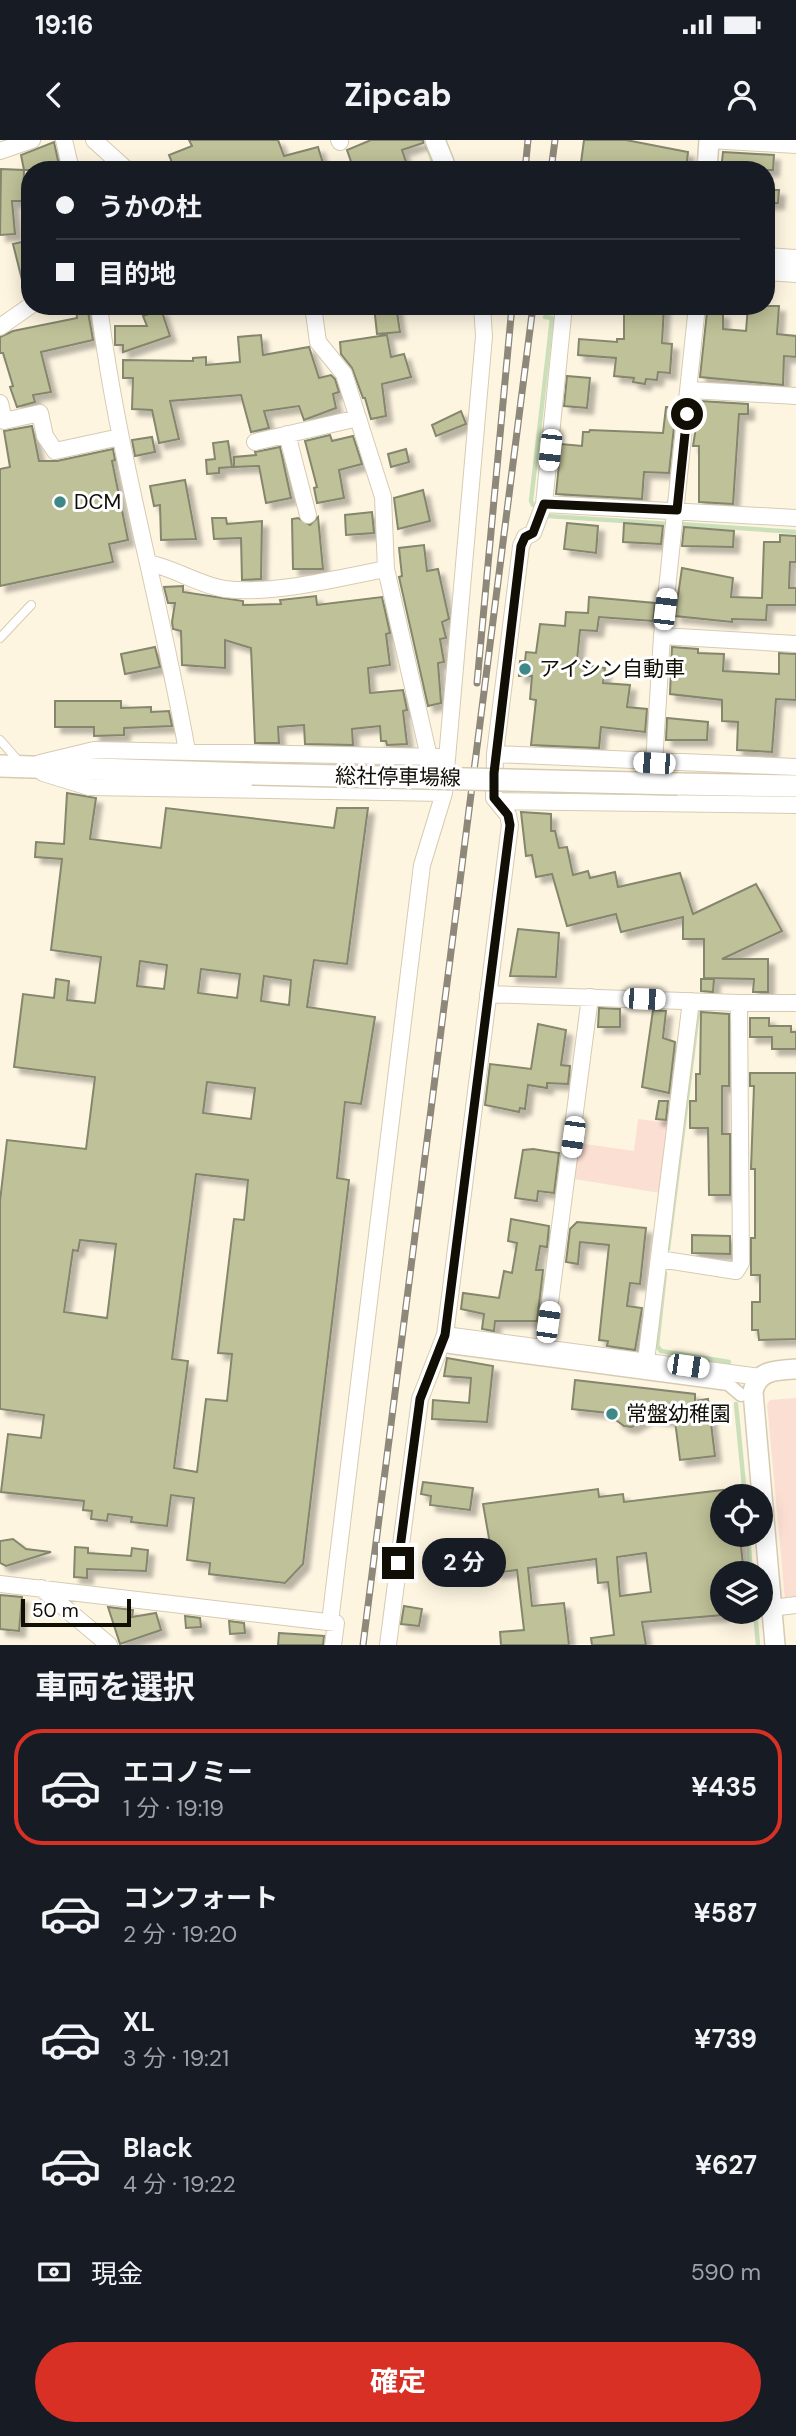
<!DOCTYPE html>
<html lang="ja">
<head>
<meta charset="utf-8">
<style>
  body { margin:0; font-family:"DM Sans","Noto Sans JP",sans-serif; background:#20242c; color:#f1f3f6; height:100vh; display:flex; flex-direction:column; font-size:26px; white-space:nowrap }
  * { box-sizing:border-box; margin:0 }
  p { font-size:23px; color:#9ea1a6 }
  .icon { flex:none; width:38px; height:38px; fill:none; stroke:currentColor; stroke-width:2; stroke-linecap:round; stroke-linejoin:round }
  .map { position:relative; height:1505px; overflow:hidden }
  .side { display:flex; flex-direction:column; background:#171b24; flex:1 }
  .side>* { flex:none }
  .hud { position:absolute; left:21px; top:21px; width:754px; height:154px; border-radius:28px; box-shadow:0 4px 18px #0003; display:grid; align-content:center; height:154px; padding:0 35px; background:#171b24 }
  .controls { position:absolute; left:710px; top:1344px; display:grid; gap:14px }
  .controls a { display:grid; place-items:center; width:63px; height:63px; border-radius:50%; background:#171b24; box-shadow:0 4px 18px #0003; font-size:35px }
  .scale { position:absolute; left:21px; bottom:18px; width:110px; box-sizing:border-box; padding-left:7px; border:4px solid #110e06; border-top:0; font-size:19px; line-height:24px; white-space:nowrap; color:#110e06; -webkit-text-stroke:5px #fff; paint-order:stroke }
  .end { position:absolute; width:32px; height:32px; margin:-16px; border:9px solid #110e06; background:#fff; box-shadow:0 0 0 4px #fff }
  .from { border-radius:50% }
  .bubble { position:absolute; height:49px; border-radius:24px; background:#171b24; box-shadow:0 4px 18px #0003; font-size:23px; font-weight:700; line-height:49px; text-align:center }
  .car { position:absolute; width:21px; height:42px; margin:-21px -10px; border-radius:9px; box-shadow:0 0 5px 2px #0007; background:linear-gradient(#fff 24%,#345 0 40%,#fff 0 76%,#345 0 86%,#fff 0) }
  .hud b { display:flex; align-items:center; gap:24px; height:66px; font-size:26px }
  .hud b+b { border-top:2px solid #363941 }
  .hud i { width:18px; height:18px; background:#f1f3f6 }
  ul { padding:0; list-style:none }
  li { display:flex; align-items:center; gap:21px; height:116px; margin:0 14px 10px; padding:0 21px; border:4px solid transparent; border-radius:28px }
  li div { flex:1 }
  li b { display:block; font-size:26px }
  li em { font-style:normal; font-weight:700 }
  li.current { border-color:#d93025 }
  li>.icon { width:63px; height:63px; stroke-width:1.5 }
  h2 { padding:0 35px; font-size:32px; line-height:84px }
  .pay { display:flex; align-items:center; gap:18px; height:77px; padding:0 35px; font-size:26px }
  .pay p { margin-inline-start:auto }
  .cta { display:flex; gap:14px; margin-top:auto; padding:14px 35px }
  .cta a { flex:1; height:80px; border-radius:42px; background:#d93025; color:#fff; font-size:28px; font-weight:700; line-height:80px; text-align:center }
  .status { display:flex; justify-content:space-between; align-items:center; height:49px; padding:0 35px; background:#171b24; direction:ltr }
  .status svg { height:19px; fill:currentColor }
  header { display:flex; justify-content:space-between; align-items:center; height:91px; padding:0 35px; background:#171b24; font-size:32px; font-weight:700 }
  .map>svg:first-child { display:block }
</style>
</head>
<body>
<div class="status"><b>19:16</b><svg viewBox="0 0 49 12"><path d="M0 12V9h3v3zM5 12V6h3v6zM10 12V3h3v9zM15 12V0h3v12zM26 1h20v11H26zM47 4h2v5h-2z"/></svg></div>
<header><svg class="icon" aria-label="back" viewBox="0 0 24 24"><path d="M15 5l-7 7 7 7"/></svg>Zipcab<svg class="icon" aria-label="person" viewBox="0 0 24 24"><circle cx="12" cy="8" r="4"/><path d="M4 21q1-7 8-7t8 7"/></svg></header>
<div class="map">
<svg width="796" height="1505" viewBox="0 0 796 1505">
  <defs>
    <filter id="shadow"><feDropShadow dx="6" dy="6" stdDeviation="2" flood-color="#0004"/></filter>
  </defs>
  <rect width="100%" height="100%" fill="#fef5e1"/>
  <!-- green -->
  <path fill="#fcdfd3" d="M638,979L670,983L660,1053L574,1039L579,1003L634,1011Z
    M796,1258V1460L785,1459L767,1264L770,1260Z"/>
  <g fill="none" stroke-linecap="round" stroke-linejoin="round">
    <!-- stream -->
    <path stroke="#cbe0ba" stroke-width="4.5" d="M425,0L436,30
      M462,166L463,167
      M545,171L551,172
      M533,365L531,361L552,178L545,177
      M548,376L669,384
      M678,384L796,392
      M668,1109L698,872L705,868
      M665,1133L657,1206L661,1211L729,1222
      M736,1264L745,1356
      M748,1395L751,1433
      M755,1472L758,1505"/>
  </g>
  <!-- building -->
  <path fill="#bfc198" stroke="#84866d" stroke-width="2" fill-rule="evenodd" filter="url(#shadow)" d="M189,0H278L284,16L318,7L325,30H175L169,15L192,6Z
    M371,0H423V3L402,10L408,28L354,30L347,10Z
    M584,0H626L688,12L686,30H580Z
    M54,2L60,30H24L21,15Z
    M723,12L774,15L773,30H721Z
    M1,29L24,30L23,61H12L15,94L0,95Z
    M766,50H779L778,63H766Z
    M30,100V143L23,144L13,104Z
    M76,166H87L93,200L41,212L51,252L33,255L35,262L17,267L10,247L13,246L3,213H0V197L13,191L77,178Z
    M374,166H396L400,192L377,194Z
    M624,166H664L662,203L672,204L670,233L658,232L657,240L646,239L645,244L633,242L634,238L614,236L616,218L578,215L579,199L617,202V199H624Z
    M748,166H779L777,194L796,196V217L784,216L783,245L700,237L707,172L723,173V189L746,191Z
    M161,169L170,196L123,212V205H115V186H147L143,176Z
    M261,195L263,215L309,207L319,238L331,235L335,239L339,252L333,254L336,268L304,280L299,266L264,271L269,288L251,292L241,255L170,261L179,299L159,303L152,270L132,269L133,238H123V220L193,221V218L206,217V225L240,222L238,197Z
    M387,195L391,217L404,214L411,237L382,244L386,276L371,279L365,258H363L352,228L341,214L340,202Z
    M567,236L590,238L587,268L564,266Z
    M700,261L748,264V274H739L733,364L699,362V306H693Z
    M666,267L676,268L669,333L644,332L642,359L556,354L561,304L582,306L583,292H589L590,290L663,293Z
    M461,271L466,284L436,296L432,285Z
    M32,286L39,321H57L113,309L115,320L112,321L128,400L109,404L113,422L0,446V329L10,327L4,291Z
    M330,295L332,301L353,296L362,324L339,330L344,358L317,363L314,348L317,347L305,301Z
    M152,297L155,312L135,316L132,300Z
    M228,301L232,327L219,328V333L207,334L206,320L215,319L213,303Z
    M280,307L291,358L266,363L259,326L234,327V317L256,315L255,312Z
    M406,309L409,322L391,327L388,314Z
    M185,340L196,399L161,400L160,365L154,366L150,346Z
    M423,350L430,381L398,389L394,358Z
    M372,372L374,393L346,395L345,375Z
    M318,377L323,429H293L292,379L298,378L310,385Z
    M212,378H226L227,384L262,381L261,439L242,440L241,398L214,399Z
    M567,383L598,386L596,413L564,409Z
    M624,383L663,386L661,404L623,402Z
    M684,387L734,391L733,407L682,406Z
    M780,395L796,396V422H790L789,448H796V465H767L766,480L732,479V482L675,476L682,428L733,438L731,457L762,458L764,402H780Z
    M424,405L427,431L438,429L449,479L442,482L446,498L440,499L444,522L438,523L441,563L428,566L399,437L402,436L399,408Z
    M183,446V452L243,461V465L281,464L280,460L316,456L317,465L382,457L390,493L386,494L390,525L368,528L370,553L403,550L407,570L403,571L407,604L387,605L386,601H381L380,586L352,589L353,605L305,604L304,585L278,587L279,603H255L251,508L225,500V528L182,525L181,491L173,489L172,482L175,463H168L164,447Z
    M589,457L655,463L653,481L599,477L597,491L580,490L577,520L579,524L605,528L603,543L630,545L627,567L647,569L645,592L601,587L599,608L531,605L536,560L530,559L532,536H519L520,521H525L526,512L536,513L540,484L565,486L566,472L588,473Z
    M155,507L160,527L125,534L121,514Z
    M672,507L698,509V513L724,514L723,531L779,534V513L796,514V560L776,559L772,612L737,610L738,582L722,581V560L670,554Z
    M55,561H121V568L151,567V572L169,571L172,586L124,588V595L94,596V587H55Z
    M667,578L708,582L707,600H666Z
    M67,653L96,658L90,699L161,708L166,668L334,688L337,668H368L347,824L314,820L307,867L375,877L361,964L345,962L337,1038L349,1040L303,1424L285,1443L209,1434L210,1423L187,1420L194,1358L171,1355L167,1386L131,1382L132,1377L108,1374L107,1381L91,1379L92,1371L83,1370L84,1361L1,1352L8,1294L41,1298L44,1275L0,1269V1061L7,1000L86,1009L95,937L14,927L23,854L54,858L56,839L69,841L67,860L95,863L101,817L51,810L62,719L35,717L36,702L64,704ZM140,821L167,825L164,849L137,846ZM201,829L240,834L237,858L198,853ZM264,836L291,840L289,865L261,861ZM207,942L255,948L251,979L203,973ZM196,1034L248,1040L244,1080L234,1079L218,1213L232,1214L227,1261L206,1259L197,1332L174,1328L188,1221L172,1219ZM80,1100L116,1104L107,1178L64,1172L73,1110L78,1111Z
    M521,672L551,674V691H555L559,708L567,707L573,735L588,731L590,738L615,732L618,747L680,733L693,774L756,744L782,791L722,819H768V852H753L754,839L704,838V799H683V777L621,792L616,774L567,786L552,734L536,737L532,715L526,716Z
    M518,789L559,793L556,837L510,836Z
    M701,839H714L713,852L701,851Z
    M599,868L620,869V887H598Z
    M653,870L666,871L663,898L675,902L669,953L642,947Z
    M701,872L729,874V946H722V994H730V1055H709L708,988H690V961H696V934H700Z
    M750,878H769V886H791V892H796V909H772V897H750Z
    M538,884L566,890L561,925L570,926L568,944L547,943V948L528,945L525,969L520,968L519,972L485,965L490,924L531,929Z
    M750,933H796V1199L759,1200L758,1190H752V1162H760V1135H751V1098H755V1029H751L754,946H750Z
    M659,961H668L666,980L656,979Z
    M533,1009L559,1013L554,1053L538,1051L537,1061L515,1058L523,1010Z
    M511,1079L549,1086L547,1107L540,1106L536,1130H543L537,1181H495L494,1191L482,1189L484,1174L461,1169L463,1153L499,1158L504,1131L512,1133L517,1103L508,1101Z
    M577,1082L646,1088L640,1144L630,1143L627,1166L642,1168L635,1210L607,1206L608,1201L599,1200L609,1105L580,1102L578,1124L566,1122L570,1089Z
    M692,1095L730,1096V1114L692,1113Z
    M447,1218L493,1226L487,1282L432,1279L433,1260L469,1263L471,1238L444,1236Z
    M575,1240L695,1254V1261L708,1259L715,1316L680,1320L675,1281L648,1277L632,1287L624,1286L616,1280L617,1274L572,1269Z
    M423,1342L473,1348L470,1370L430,1365L431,1356L421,1354Z
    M598,1349L599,1357L623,1354L624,1362L723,1350V1400L740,1398L744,1433H723V1475L642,1482L646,1505H592L591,1498L614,1495L608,1442L598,1443L596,1419L528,1428L532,1466L564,1463L569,1505H501L500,1492L524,1490L517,1430L495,1433L483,1364ZM646,1413L651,1452L620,1456L617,1417Z
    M13,1399L26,1409L51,1412L6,1426L0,1423V1401Z
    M75,1407L88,1408V1413L131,1416L132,1408L148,1410L146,1431L87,1429V1438L74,1437Z
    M0,1455L22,1457L19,1491L0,1489Z
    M404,1466L422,1469L419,1486L401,1484Z
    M108,1467L133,1470L132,1477L156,1473L161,1490L120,1504Z
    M185,1476L200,1478L201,1487L186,1488Z
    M229,1481L244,1483L245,1493L230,1494Z
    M279,1493L324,1496L323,1505H278Z"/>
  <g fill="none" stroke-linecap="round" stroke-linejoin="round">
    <defs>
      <path id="service" d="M0,498L31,465
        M0,600L21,624"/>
      <path id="pedestrian" d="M450,1207L728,1244L741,1255"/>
      <path id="minor" d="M64,0L71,30
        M94,0L127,30
        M339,0L340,2
        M709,0L796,5
        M0,11L32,0
        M766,116L796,118
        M766,132L796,134
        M99,166C118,317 161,462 187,611
        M313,166L318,202L344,234L383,357L386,429L429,617
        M0,187L30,166
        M690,250L796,256
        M0,263L4,281L40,273L45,296L55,311L120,297
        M287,294L308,375
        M255,302L358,278
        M544,364L796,378
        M148,423C175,428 198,445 225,449C274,455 337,438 386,429
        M662,496L796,504
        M495,614L796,627
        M40,623L94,610L439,617
        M654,623L662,496L697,166
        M43,633L89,647L444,653
        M498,661L796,665
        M488,854L739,863L741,1123L736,1131L659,1119
        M739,863H796
        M445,1195L760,1237
        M544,1208L590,857
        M646,1221L691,861
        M0,1444L336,1483L333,1505
        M41,1448L109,1505
        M771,1468L796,1465
        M330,1482L422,725L444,653L484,196L482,166
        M388,1505L420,1259L445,1195L510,685L508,675L494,658L495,614L521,406L525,397L533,393L544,364L564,166"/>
      <path id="tertiary" d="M435,0L447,30
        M707,30L709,0
        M775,1505L753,1252C757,1230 777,1230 796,1229"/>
      <path id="secondary" d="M0,626L252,634
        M678,644L796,646"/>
    </defs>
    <!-- service casing -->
    <use href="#service" stroke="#d6cbb2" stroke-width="10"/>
    <!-- pedestrian casing -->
    <use href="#pedestrian" stroke="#d6cbb2" stroke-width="15"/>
    <!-- minor casing -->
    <use href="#minor" stroke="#d6cbb2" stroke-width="18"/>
    <!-- tertiary casing -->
    <use href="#tertiary" stroke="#d6cbb2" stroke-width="22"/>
    <!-- secondary casing -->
    <use href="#secondary" stroke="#d6cbb2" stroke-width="24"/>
    <!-- service -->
    <use href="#service" stroke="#fff" stroke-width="8"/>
    <!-- pedestrian -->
    <use href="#pedestrian" stroke="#fff" stroke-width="12"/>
    <!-- minor -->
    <use href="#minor" stroke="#fff" stroke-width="16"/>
    <!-- tertiary -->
    <use href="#tertiary" stroke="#fff" stroke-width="19"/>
    <!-- secondary -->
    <use href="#secondary" stroke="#fff" stroke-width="21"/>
    <defs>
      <path id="rail" d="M525,30L528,0
        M551,30L555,0
        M477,543L512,166
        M363,1505L533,166"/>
    </defs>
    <!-- rail casing -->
    <use href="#rail" stroke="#8e887a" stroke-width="7"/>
    <!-- rail -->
    <use href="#rail" stroke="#fff" stroke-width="4.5" stroke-dasharray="13" stroke-linecap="butt"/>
    <defs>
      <path id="secondary-bridge" d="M252,634L678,644"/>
    </defs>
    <!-- secondary-bridge casing -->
    <use href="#secondary-bridge" stroke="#d6cbb2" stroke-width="24" stroke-linecap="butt"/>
    <!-- secondary-bridge -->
    <use href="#secondary-bridge" stroke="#fff" stroke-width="21"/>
  </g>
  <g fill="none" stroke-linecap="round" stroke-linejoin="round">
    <!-- route -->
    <path stroke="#110e06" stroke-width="9" d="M398,1423L420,1259L445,1195L510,685L508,675L494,658V633L521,406L525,397L533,393L544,364L677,370L687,274"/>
  </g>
  <!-- markers -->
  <g fill="#3f8888" stroke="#fff" stroke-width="2.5">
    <circle cx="60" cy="362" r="7"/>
    <circle cx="525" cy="529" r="7"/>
    <circle cx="612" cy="1274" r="7"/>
  </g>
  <g text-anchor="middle" stroke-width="6" stroke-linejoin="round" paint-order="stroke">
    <!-- poi labels -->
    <g font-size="21" fill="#110e06" stroke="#fff" text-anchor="start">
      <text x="74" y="369">DCM</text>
      <text x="539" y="536">アイシン自動車</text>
      <text x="626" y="1281">常盤幼稚園</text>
    </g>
    <!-- street labels -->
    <g font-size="21" fill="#110e06" stroke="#fff">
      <text transform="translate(398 637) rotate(1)" y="7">総社停車場線</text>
    </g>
  </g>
</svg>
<div class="controls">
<a><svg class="icon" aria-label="locate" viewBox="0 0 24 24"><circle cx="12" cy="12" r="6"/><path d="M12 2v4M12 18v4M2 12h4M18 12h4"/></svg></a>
<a><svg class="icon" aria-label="layers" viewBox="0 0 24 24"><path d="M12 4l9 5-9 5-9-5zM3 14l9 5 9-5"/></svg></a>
</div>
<div class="scale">50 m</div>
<i class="end from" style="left:687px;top:274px"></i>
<i class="end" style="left:398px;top:1423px"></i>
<div class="bubble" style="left:422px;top:1398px;width:84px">2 分</div>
<i class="car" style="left:550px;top:310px;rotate:186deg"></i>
<i class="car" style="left:665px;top:469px;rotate:7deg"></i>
<i class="car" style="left:654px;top:623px;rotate:273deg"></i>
<i class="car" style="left:644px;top:859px;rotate:92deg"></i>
<i class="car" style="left:573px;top:997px;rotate:188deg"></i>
<i class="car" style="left:548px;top:1182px;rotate:8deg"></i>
<i class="car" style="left:688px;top:1226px;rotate:98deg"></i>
<div class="hud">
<b><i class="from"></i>うかの杜</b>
<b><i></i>目的地</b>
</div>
</div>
<section class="side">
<h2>車両を選択</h2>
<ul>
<li class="current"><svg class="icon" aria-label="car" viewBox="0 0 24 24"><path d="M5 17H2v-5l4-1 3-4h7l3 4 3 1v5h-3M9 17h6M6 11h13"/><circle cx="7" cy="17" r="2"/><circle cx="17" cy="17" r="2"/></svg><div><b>エコノミー</b><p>1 分 · 19:19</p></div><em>¥435</em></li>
<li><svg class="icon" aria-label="car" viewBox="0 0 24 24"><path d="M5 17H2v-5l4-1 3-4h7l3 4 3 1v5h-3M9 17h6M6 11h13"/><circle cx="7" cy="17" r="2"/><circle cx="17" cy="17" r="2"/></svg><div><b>コンフォート</b><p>2 分 · 19:20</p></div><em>¥587</em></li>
<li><svg class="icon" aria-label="car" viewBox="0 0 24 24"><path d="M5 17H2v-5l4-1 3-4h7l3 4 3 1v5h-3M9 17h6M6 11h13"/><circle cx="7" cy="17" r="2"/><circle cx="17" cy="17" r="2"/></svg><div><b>XL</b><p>3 分 · 19:21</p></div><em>¥739</em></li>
<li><svg class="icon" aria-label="car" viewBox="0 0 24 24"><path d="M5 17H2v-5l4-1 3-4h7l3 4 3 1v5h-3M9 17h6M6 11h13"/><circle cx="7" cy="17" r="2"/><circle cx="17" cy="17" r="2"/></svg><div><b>Black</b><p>4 分 · 19:22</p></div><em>¥627</em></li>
</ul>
<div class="pay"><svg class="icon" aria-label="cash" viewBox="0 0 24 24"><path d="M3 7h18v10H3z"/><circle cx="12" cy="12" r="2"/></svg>現金<p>590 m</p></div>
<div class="cta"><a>確定</a></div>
</section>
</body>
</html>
